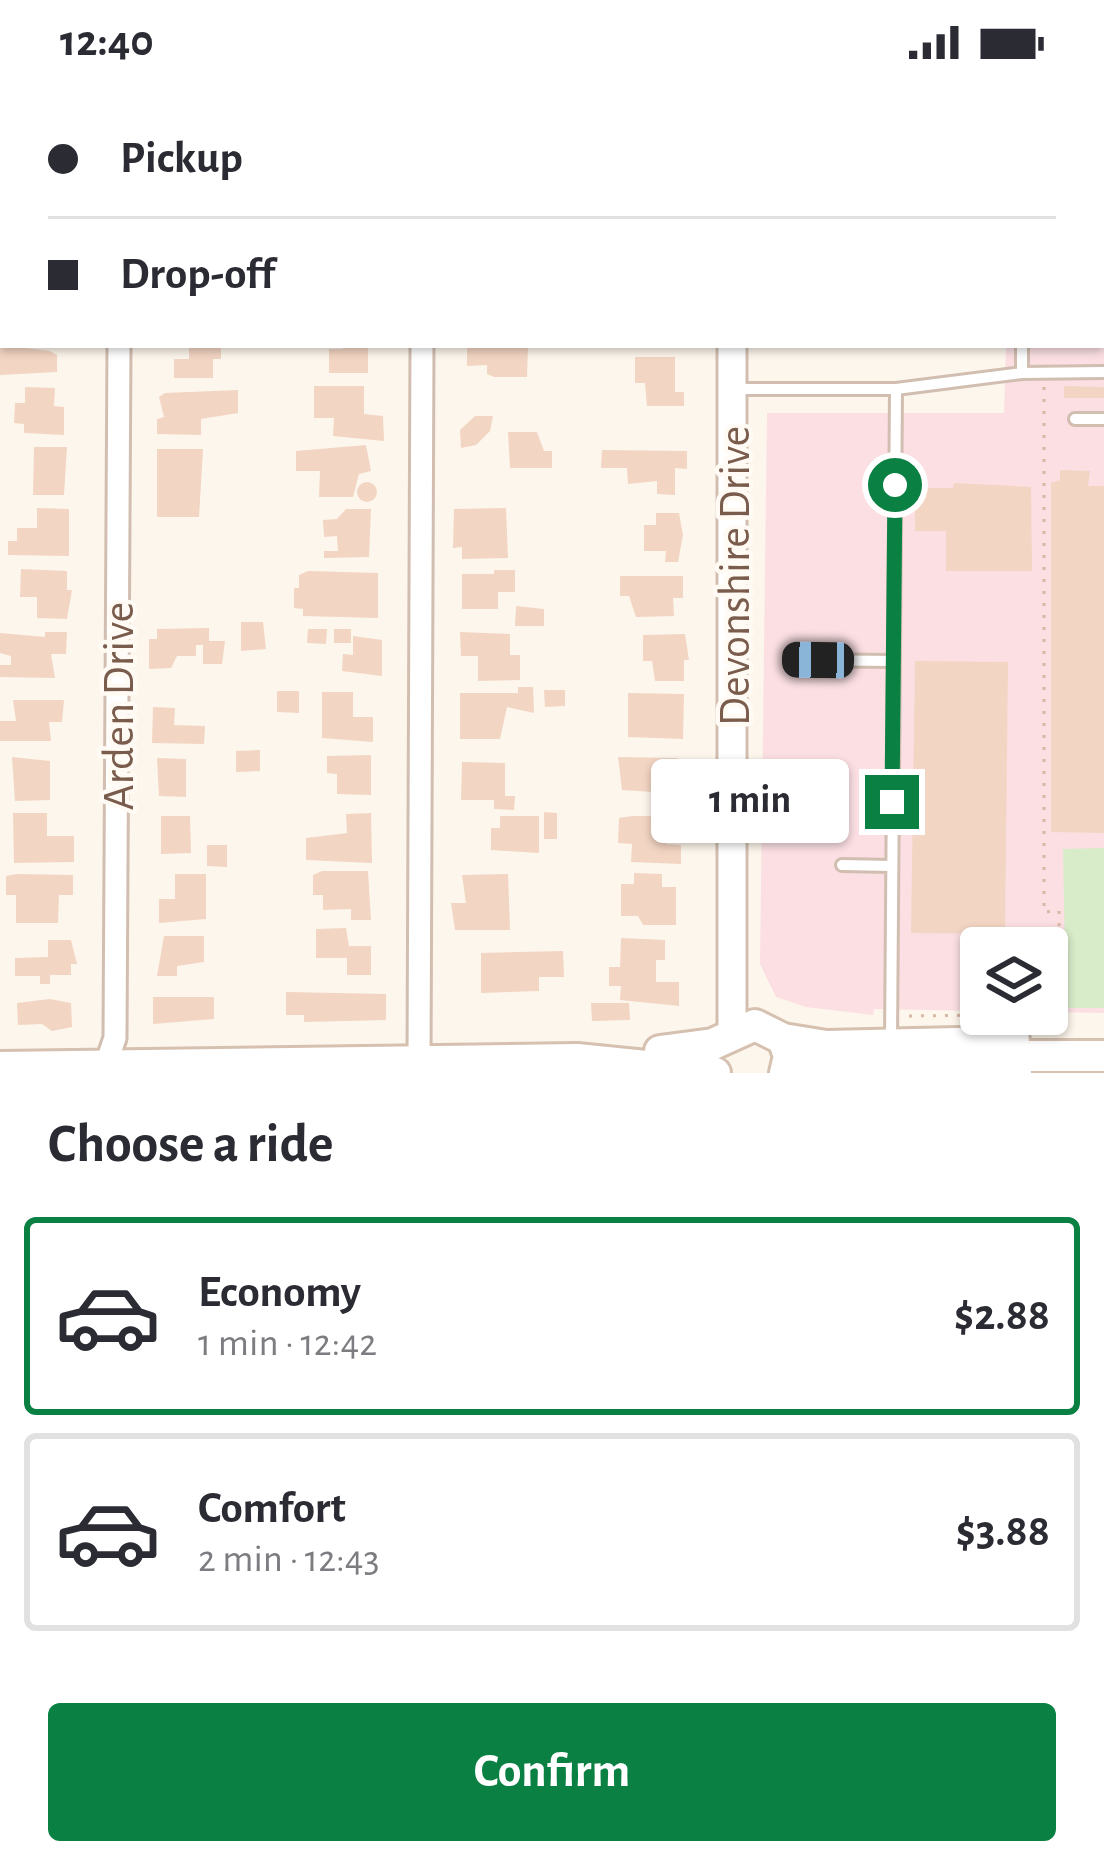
<!DOCTYPE html>
<html lang="en">
<head>
<meta charset="utf-8">
<style>
  body { margin:0; font-family:"Alegreya Sans",sans-serif; background:#f7f7f7; color:#2b2b33; height:100vh; display:flex; flex-direction:column; font-size:45px; white-space:nowrap }
  * { box-sizing:border-box; margin:0 }
  p { font-size:39px; color:#7c7c81 }
  .icon { flex:none; width:66px; height:66px; fill:none; stroke:currentColor; stroke-width:2; stroke-linecap:round; stroke-linejoin:round }
  .map { position:relative; height:989px; overflow:hidden }
  .panel { display:flex; flex-direction:column; background:#fff; flex:1 }
  .panel>* { flex:none }
  .top-card { position:absolute; left:0px; top:0px; width:1104px; height:264px; box-shadow:0 3px 9px #0004; display:grid; align-content:center; height:264px; padding:0 48px; background:#fff }
  .tools { position:absolute; left:960px; top:843px; display:grid; gap:24px }
  .tools a { display:grid; place-items:center; width:108px; height:108px; border-radius:12px; background:#fff; box-shadow:0 3px 9px #0004; font-size:60px }
  .end { position:absolute; width:54px; height:54px; margin:-27px; border:15px solid #0b8043; background:#fff; box-shadow:0 0 0 6px #fff }
  .from { border-radius:50% }
  .bubble { position:absolute; height:84px; border-radius:12px; background:#fff; box-shadow:0 3px 9px #0004; font-size:39px; font-weight:700; line-height:84px; text-align:center }
  .car { position:absolute; width:36px; height:72px; margin:-36px -18px; border-radius:15px; box-shadow:0 0 9px 3px #0007; background:linear-gradient(#222 24%,#8ab4d8 0 40%,#222 0 76%,#8ab4d8 0 86%,#222 0) }
  .top-card b { display:flex; align-items:center; gap:42px; height:114px; font-size:45px }
  .top-card b+b { border-top:3px solid #e1e1e2 }
  .top-card i { width:30px; height:30px; background:#2b2b33 }
  ul { padding:0; list-style:none }
  li { display:flex; align-items:center; gap:36px; height:198px; margin:0 24px 18px; padding:0 24px; border:6px solid #e1e1e2; border-radius:12px }
  li div { flex:1 }
  li b { display:block; font-size:45px }
  li em { font-style:normal; font-weight:700 }
  li.active { border-color:#0b8043 }
  li>.icon { width:108px; height:108px; stroke-width:1.5 }
  h2 { padding:0 48px; font-size:54px; line-height:144px }
  .primary-button { display:flex; gap:24px; margin-top:auto; padding:24px 48px }
  .primary-button a { flex:1; height:138px; border-radius:12px; background:#0b8043; color:#fff; font-size:48px; font-weight:700; line-height:138px; text-align:center }
  .status { display:flex; justify-content:space-between; align-items:center; height:84px; padding:0 60px; background:#fff; direction:ltr }
  .status svg { height:33px; fill:currentColor }
  .map>svg:first-child { display:block }
</style>
</head>
<body>
<div class="status"><b>12:40</b><svg viewBox="0 0 49 12"><path d="M0 12V9h3v3zM5 12V6h3v6zM10 12V3h3v9zM15 12V0h3v12zM26 1h20v11H26zM47 4h2v5h-2z"/></svg></div>
<div class="map">
<svg width="1104" height="989" viewBox="0 0 1104 989">
  <rect width="100%" height="100%" fill="#fdf6ec"/>
  <!-- medical -->
  <path fill="#fbdfe3" d="M1012,0H1104V929L1047,928V864H981V927L874,925L873,931L806,923L776,913L760,880L767,329H1004L1006,261H1101V3Z"/>
  <!-- green -->
  <path fill="#d8ecc9" d="M1104,764V924H1066L1063,765Z"/>
  <!-- building -->
  <path fill="#f3d5c3" d="M0,261L50,267L57,271V288L0,291Z
    M189,261H221V275H213V294H174V275H189Z
    M343,261H368V289H329V265H343Z
    M467,261H528L527,293H494L487,290V281L467,282Z
    M635,273H675V308H684V322H647L645,299H635Z
    M314,302H364V330L383,332L384,357L333,352L334,334H314Z
    M1064,302L1104,303V314H1064Z
    M25,303L55,304L54,322L64,323V351L24,349V340L14,339L15,319H25Z
    M238,306V329L201,335V351L157,350V335L164,333L159,313L165,309Z
    M475,332H493L490,347L476,361L461,364L460,346Z
    M508,348H537L544,367H552V384H510Z
    M366,361L371,387L359,390L353,413H319L320,387H296V367Z
    M34,363H67L64,411H33Z
    M157,365H203L199,433H157Z
    M602,366L687,367V385L675,384V411L657,410V397L628,400L627,384H601Z
    M1060,386L1090,387L1088,402H1104V749L1051,748V399L1060,396Z
    M357 408a10 10 0 1 1 20 0a10 10 0 1 1-20 0Z
    M954,399L1031,403L1032,487H946V447H915V404H953Z
    M37,424L69,425V472L8,471V457H17V444H37Z
    M506,424L508,474L462,475V463L453,464L454,425Z
    M346,425H371L369,473L324,474V467H338L337,452L324,453L323,436L337,435Z
    M656,429H679L683,451L678,478H665L666,467H644V441H656Z
    M21,485L67,487V506H72L67,535L37,534V513H20Z
    M494,486H515V508H498V525H462V490H494Z
    M308,487L378,489V534L303,532V525L294,524V504H299V491Z
    M620,492H683V514H673L674,532L636,533L629,512H620Z
    M516,522L544,525V542H515Z
    M241,538H263L266,565L241,567Z
    M209,544V557H225L222,580H203V561H196V572H177L171,584L149,585V555H157V545Z
    M308,545H327L326,560L307,559Z
    M334,545H351V559H334Z
    M45,548H67L66,570H51L55,594L0,593V581H11V572L0,569V549L45,553Z
    M460,548L510,550V571H520V596L478,597V572H461Z
    M685,550L689,576H684V597H655L652,577H643V551Z
    M353,552L382,556V592L342,587L343,570L353,571Z
    M915,577L1008,578L1005,850L911,849Z
    M518,603H533L534,629L507,623L500,655H460V609H518Z
    M544,606H565V622L545,623Z
    M277,607H299V629L277,628Z
    M322,608H353V633H373V658L322,654Z
    M628,609L684,610L683,655L628,653Z
    M13,616H64L62,638H49L51,657H0V637H16Z
    M153,623L175,624L174,641L205,642L204,660L152,659Z
    M260,666V687L236,688V667Z
    M371,671V711L337,710V690L327,689V672Z
    M12,673L50,677V716L15,717Z
    M618,673L678,674L683,710L622,706Z
    M157,674L186,675V713L159,712Z
    M462,678L505,679V712H515L514,726L494,725V716H461Z
    M544,728L557,729V755H544Z
    M13,729H47V752H74V778L14,779Z
    M371,729L372,779L306,776V754L347,749L346,730Z
    M161,732H190L191,769L161,770Z
    M500,732H539V769L491,766V744H500Z
    M632,732H682L681,749L667,748L666,760L681,761V780L631,778L632,760L618,759L619,734Z
    M207,761H227V783L207,782Z
    M322,787H368L371,836H351V825L323,826V811H313V791Z
    M634,789L662,790V803H676V841H643L638,832H621V800H634Z
    M17,790L73,791V811H59L58,839H16V811H6V792Z
    M175,790H206V835L159,839V815H175Z
    M508,790L510,846H455L451,819H466L462,791Z
    M346,844L349,862H371V891H347V874H316V845Z
    M164,852H204V878L177,882V892H157Z
    M621,854L665,856V876H656V898H679V922L620,916L621,902H609V883H620Z
    M48,856H71L77,880H71V891H50V900H40V892H15V874L48,873Z
    M563,867L564,893H539V907L481,909V869Z
    M286,908L386,910V936L304,938V931H286Z
    M153,913H214V935L153,940Z
    M50,915L71,919L72,943L52,947L42,940L18,941L17,919Z
    M591,919H629L630,936L592,937Z"/>
  <g fill="none" stroke-linecap="round" stroke-linejoin="round">
    <defs>
      <path id="service" d="M1023,0V3
        M1022,289V261
        M735,305H896L1022,289L1104,288
        M1075,335H1104
        M791,576L894,577
        M842,781L892,782
        M1022,930L1026,989
        M891,956L896,305"/>
      <path id="minor" d="M121,3V0
        M423,3V0
        M419,977L422,261
        M103,989L115,954L119,261"/>
      <path id="tertiary" d="M732,3V0
        M732,261V951"/>
      <path id="secondary" d="M783,955L826,962L1003,958L1024,972
        M660,967L713,960L755,941L783,955L789,972L785,989
        M0,983L577,975L715,989
        M788,989L839,982L1000,984L1024,972H1104"/>
    </defs>
    <!-- service casing -->
    <use href="#service" stroke="#d1beb0" stroke-width="16"/>
    <!-- minor casing -->
    <use href="#minor" stroke="#d1beb0" stroke-width="27"/>
    <!-- tertiary casing -->
    <use href="#tertiary" stroke="#d1beb0" stroke-width="33"/>
    <!-- secondary casing -->
    <use href="#secondary" stroke="#d6c0b0" stroke-width="36"/>
    <!-- path -->
    <path stroke="#d9b8a5" stroke-width="3" stroke-dasharray="3 9" stroke-linecap="butt" d="M1041,931H1060L1059,827L1044,828V302
      M909,932L990,931"/>
    <!-- service -->
    <use href="#service" stroke="#fff" stroke-width="10"/>
    <!-- minor -->
    <use href="#minor" stroke="#fff" stroke-width="21"/>
    <!-- tertiary -->
    <use href="#tertiary" stroke="#fff" stroke-width="27"/>
    <!-- secondary -->
    <use href="#secondary" stroke="#fff" stroke-width="30"/>
  </g>
  <g fill="none" stroke-linecap="round" stroke-linejoin="round">
    <!-- route -->
    <path stroke="#0b8043" stroke-width="15" d="M892,718L895,401"/>
  </g>
  <g text-anchor="middle" stroke-width="9" stroke-linejoin="round" paint-order="stroke">
    <!-- street labels -->
    <g font-size="45" fill="#7a5c4d" stroke="#fffaf3">
      <text transform="translate(733 492) rotate(-90)" y="16">Devonshire Drive</text>
      <text transform="translate(117 622) rotate(-90)" y="16">Arden Drive</text>
    </g>
  </g>
</svg>
<div class="tools">
<a><svg class="icon" aria-label="layers" viewBox="0 0 24 24"><path d="M12 4l9 5-9 5-9-5zM3 14l9 5 9-5"/></svg></a>
</div>
<i class="end from" style="left:895px;top:401px"></i>
<i class="end" style="left:892px;top:718px"></i>
<div class="bubble" style="left:651px;top:675px;width:198px">1 min</div>
<i class="car" style="left:818px;top:576px;rotate:271deg"></i>
<div class="top-card">
<b><i class="from"></i>Pickup</b>
<b><i></i>Drop-off</b>
</div>
</div>
<section class="panel">
<h2>Choose a ride</h2>
<ul>
<li class="active"><svg class="icon" aria-label="car" viewBox="0 0 24 24"><path d="M5 17H2v-5l4-1 3-4h7l3 4 3 1v5h-3M9 17h6M6 11h13"/><circle cx="7" cy="17" r="2"/><circle cx="17" cy="17" r="2"/></svg><div><b>Economy</b><p>1 min · 12:42</p></div><em>$2.88</em></li>
<li><svg class="icon" aria-label="car" viewBox="0 0 24 24"><path d="M5 17H2v-5l4-1 3-4h7l3 4 3 1v5h-3M9 17h6M6 11h13"/><circle cx="7" cy="17" r="2"/><circle cx="17" cy="17" r="2"/></svg><div><b>Comfort</b><p>2 min · 12:43</p></div><em>$3.88</em></li>
</ul>
<div class="primary-button"><a>Confirm</a></div>
</section>
</body>
</html>
